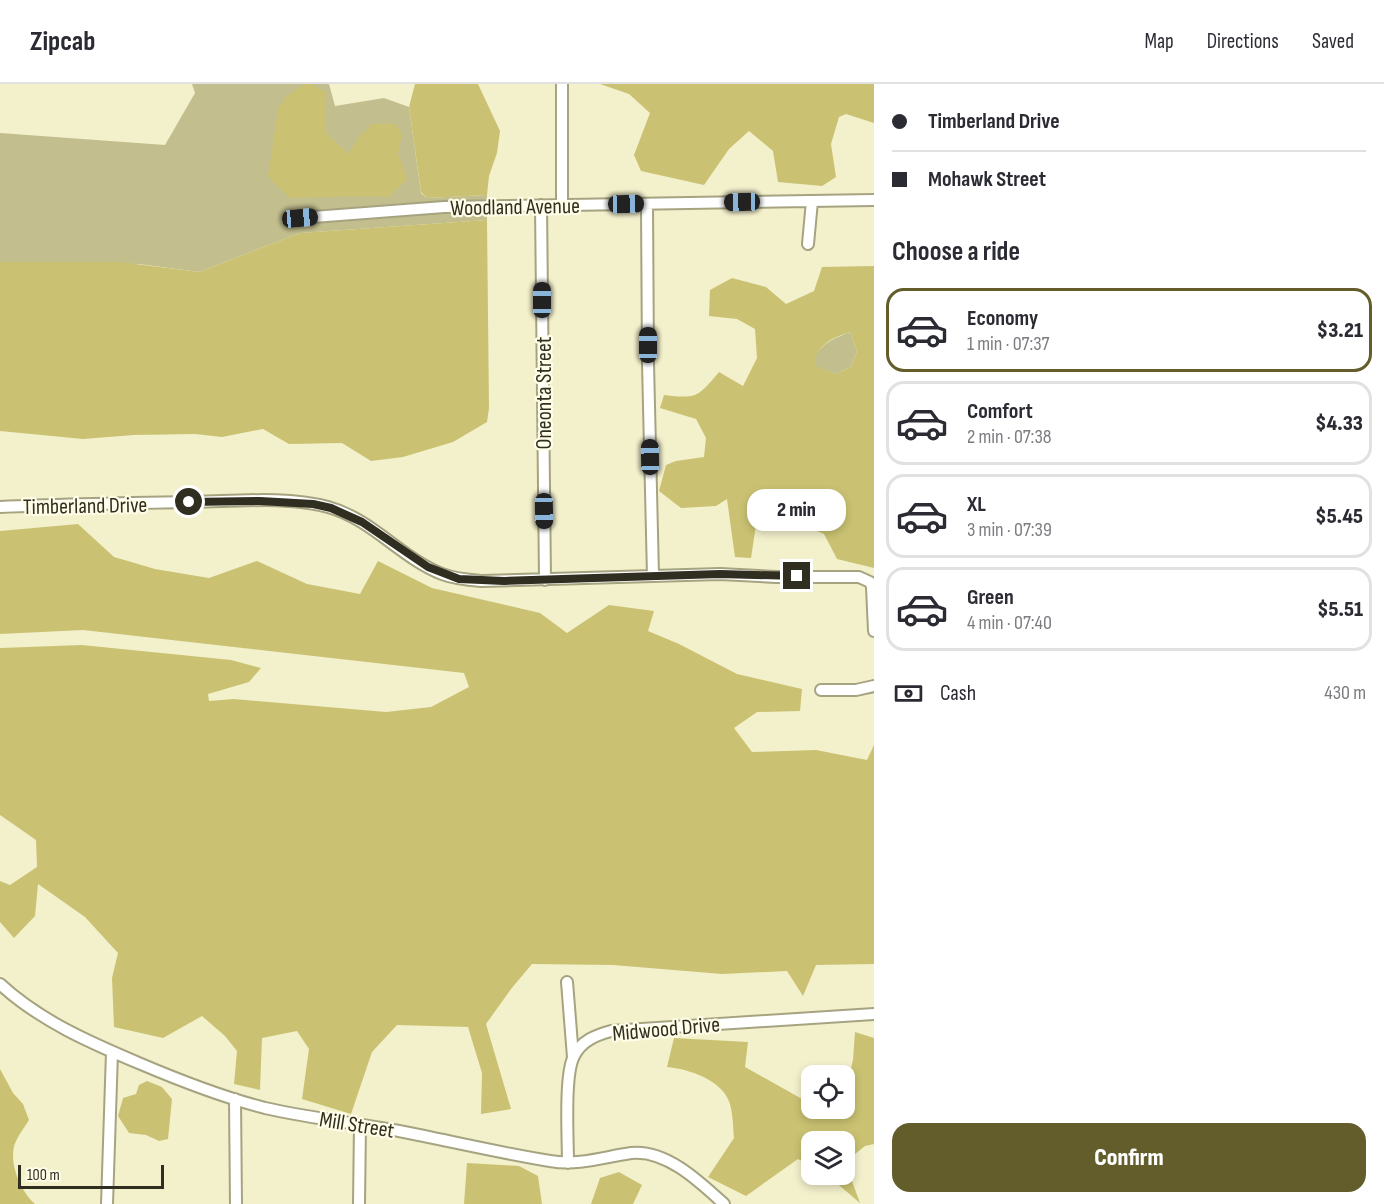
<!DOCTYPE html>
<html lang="en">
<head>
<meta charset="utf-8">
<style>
  body { margin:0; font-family:"Sofia Sans Condensed",sans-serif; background:#f7f7f7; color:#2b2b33; height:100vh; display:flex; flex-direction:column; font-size:22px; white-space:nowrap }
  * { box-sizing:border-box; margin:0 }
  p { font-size:20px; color:#7c7c81 }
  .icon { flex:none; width:33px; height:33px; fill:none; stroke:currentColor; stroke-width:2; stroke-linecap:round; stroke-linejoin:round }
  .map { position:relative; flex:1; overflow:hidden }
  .details { display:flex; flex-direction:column; background:#fff; width:510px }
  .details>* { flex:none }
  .top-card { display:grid; align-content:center; height:132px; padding:0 18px; background:#fff }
  .tools { position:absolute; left:801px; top:981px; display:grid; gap:12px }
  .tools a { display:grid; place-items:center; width:54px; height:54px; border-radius:12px; background:#fff; box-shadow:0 3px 9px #0003; font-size:30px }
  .scale { position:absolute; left:18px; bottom:15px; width:146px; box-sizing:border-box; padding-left:6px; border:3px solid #302e20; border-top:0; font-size:16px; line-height:21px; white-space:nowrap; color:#302e20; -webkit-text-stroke:4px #fffde7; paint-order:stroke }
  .end { position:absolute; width:27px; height:27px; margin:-14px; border:8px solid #302e20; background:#fff; box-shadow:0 0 0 3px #fff }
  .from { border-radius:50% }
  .bubble { position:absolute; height:42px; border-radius:18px; background:#fff; box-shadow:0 3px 9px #0003; font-size:20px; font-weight:800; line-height:42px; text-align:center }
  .car { position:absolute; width:18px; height:36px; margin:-18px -9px; border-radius:8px; box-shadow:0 0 4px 2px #0007; background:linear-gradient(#222 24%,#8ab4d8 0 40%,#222 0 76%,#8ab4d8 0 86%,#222 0) }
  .top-card b { display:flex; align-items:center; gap:21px; height:57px; font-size:22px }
  .top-card b+b { border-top:2px solid #e1e1e2 }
  .top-card i { width:15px; height:15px; background:#2b2b33 }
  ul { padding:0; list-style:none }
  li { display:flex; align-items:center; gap:18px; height:84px; margin:0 12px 9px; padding:0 6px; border:3px solid #e1e1e2; border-radius:18px }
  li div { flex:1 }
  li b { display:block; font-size:22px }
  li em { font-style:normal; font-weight:800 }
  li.current { border-color:#625d2a }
  li>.icon { width:54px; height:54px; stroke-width:1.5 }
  h2 { padding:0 18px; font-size:27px; line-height:72px }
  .pay { display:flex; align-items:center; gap:15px; height:66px; padding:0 18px; font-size:22px }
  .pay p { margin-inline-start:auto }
  .primary-button { display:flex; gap:12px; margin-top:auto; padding:12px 18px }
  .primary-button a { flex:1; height:69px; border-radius:18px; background:#625d2a; color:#fff; font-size:24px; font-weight:800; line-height:69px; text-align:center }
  header { display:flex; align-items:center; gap:36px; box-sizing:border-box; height:84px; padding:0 30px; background:#fff; border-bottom:2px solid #e1e1e2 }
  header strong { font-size:28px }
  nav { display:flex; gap:33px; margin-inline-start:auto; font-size:21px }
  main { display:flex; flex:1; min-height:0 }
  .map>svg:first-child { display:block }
</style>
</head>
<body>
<header>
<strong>Zipcab</strong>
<nav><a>Map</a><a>Directions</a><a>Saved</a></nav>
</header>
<main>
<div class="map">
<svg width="874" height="1120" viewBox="0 0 874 1120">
  <rect width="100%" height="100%" fill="#f3f0cc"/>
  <!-- green -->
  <path fill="#c2be8e" d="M192,0H329L335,22L384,14L409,23L421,109L427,114L487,111V136L300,149L199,188L139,180L0,178V49L165,61L195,9Z
    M850,248L857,267L851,283L836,290L814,282C815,261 833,255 850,248Z"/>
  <!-- forest -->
  <path fill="#cac272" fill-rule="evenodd" d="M304,0H312L325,8L326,49L348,70L359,53L372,40H395L402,49L398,70L407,95L389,113C356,111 323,114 290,114L268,93L278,25L286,13Z
    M415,0H478L500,47L497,69L489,92L487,111L427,114L421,108L409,23Z
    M600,0H874V39L846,30L839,33L831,60L836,93L822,102L778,98L773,67L749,47L729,65L704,101L641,87L634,71L650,29L629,10Z
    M487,136L489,324L487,338L453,358L403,373L371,377L342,359L289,360L263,345L222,353L195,350L134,351L83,355L0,347V178H120L199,188L300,149Z
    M874,182V484L837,475L824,450L789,435L757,434L751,474L735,473L727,415L716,422L681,424L659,407L666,381L676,377L704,373L706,354L696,335L660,324L664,311C697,315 698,313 719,288L743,302L757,274L755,245L737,235L709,232L710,206L732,194L766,203L786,220L814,207L822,183ZM850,248L857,267L851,283L836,290L815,282C815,261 832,254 850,248Z
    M78,440L114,473L155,485L209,494L257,477L307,500L360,510L378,477L432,504L540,529L567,549L609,521L654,527L648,547L679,560L737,590L802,605L800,627L757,628L734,644L752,668L816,666L867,676L874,661V880L816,881L803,912L787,887L722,890L613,881L532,880L511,905L486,940L511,1025L481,1030L482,989L468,943L397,941L372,968L351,1030L302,1015L309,965L297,947L262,954L260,1006L234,1000L237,967L225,952L202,932L163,954L114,943L112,894L118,869L85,833L38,800L35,832L14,854L0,838V797L10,801L37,783L36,756L0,731V564L82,561L231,576L261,584L249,598L208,610L209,617L234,615L386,628L431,623L469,603L464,589L83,546L0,550V447Z
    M855,948L874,954V1060L865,1062L845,1078L860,1119L827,1091L844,1090V1058H812L811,1082L798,1075L746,1112L708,1093L734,1054C733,1043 733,1031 730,1020C723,996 689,985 667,983L674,954L748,958L745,983L811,1020L812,1024H844L845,1010L853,976Z
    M0,985L13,1009L23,1020L29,1036C25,1043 19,1050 16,1057C7,1076 20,1107 35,1120H0Z
    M147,997L162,1003L172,1015L168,1055L159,1057L146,1051L129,1049L118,1032L123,1014L136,1010L139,1001Z
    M467,1079L519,1082L538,1092L542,1120H464Z
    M619,1088L642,1101L633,1120H591L600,1094Z"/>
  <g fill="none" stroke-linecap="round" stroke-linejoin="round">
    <defs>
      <path id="minor" d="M562,0V121
        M647,120L648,279L653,492
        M541,121L545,496
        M300,134L444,123L874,116
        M808,160L812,117
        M0,423C65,420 131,419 196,418C239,417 287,412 328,423C372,435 401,474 442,490C455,495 469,496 482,497L720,490L776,493H859L870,498L872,503L874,547
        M821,606H856L874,602
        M567,898L573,973
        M0,900C40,937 91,959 141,980C181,997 222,1013 265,1024C309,1034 355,1039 399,1047C450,1057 500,1069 550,1077C578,1082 604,1073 631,1069C666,1065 700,1098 724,1120
        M235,1015L236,1120
        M568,1079C568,1056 564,990 574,972C581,957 596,951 611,947L874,930
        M107,1120L112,968
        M359,1120L360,1040"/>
    </defs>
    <!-- minor casing -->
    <use href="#minor" stroke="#a6a381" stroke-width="14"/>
    <!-- minor -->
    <use href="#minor" stroke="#fff" stroke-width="10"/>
  </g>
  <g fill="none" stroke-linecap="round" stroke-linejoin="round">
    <!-- route -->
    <path stroke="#302e20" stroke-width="8" d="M189,418L260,417L313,420L331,424L362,438L428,483L459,495L504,497L720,490L797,492"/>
  </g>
  <g text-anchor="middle" stroke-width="4.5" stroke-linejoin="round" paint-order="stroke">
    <!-- street labels -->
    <g font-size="22" fill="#302e20" stroke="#fffde7">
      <text transform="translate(515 122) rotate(-1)" y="8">Woodland Avenue</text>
      <text transform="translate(543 309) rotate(-90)" y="8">Oneonta Street</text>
      <text transform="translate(85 421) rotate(-1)" y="8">Timberland Drive</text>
      <text transform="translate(666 944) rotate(-5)" y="8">Midwood Drive</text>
      <text transform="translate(357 1040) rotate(9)" y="8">Mill Street</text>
    </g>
  </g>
</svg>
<div class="tools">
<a><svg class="icon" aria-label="locate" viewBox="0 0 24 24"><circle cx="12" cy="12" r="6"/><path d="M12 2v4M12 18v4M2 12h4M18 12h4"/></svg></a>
<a><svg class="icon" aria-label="layers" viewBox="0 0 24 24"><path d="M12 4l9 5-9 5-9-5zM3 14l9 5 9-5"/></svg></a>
</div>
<div class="scale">100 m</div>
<i class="end from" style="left:189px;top:418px"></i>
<i class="end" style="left:797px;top:492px"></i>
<div class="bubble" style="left:747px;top:405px;width:99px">2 min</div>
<i class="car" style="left:742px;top:118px;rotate:269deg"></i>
<i class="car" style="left:626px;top:120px;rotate:89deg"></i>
<i class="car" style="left:300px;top:134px;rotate:85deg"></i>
<i class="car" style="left:542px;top:216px;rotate:0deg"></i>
<i class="car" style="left:648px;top:261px;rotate:0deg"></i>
<i class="car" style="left:650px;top:373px;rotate:359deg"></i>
<i class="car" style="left:544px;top:427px;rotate:179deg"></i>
</div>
<section class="details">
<div class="top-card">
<b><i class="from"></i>Timberland Drive</b>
<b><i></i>Mohawk Street</b>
</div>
<h2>Choose a ride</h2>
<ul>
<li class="current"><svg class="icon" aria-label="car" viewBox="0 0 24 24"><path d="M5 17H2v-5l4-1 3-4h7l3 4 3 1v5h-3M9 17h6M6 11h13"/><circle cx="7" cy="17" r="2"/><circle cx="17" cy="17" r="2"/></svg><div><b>Economy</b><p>1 min · 07:37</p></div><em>$3.21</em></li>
<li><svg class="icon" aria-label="car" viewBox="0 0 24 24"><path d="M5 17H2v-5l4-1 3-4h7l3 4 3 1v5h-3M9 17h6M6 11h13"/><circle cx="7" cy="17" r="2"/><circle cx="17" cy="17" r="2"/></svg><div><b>Comfort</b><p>2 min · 07:38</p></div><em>$4.33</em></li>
<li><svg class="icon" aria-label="car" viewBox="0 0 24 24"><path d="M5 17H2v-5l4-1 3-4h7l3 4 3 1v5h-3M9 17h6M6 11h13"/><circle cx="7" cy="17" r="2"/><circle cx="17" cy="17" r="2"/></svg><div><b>XL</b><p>3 min · 07:39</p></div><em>$5.45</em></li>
<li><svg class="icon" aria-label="car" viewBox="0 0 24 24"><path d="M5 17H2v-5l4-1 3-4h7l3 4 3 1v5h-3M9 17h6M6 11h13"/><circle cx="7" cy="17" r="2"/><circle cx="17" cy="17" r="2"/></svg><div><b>Green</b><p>4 min · 07:40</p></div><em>$5.51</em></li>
</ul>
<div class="pay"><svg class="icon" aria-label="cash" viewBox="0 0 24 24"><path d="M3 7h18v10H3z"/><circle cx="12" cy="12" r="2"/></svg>Cash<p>430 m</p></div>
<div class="primary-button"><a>Confirm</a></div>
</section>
</main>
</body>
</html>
